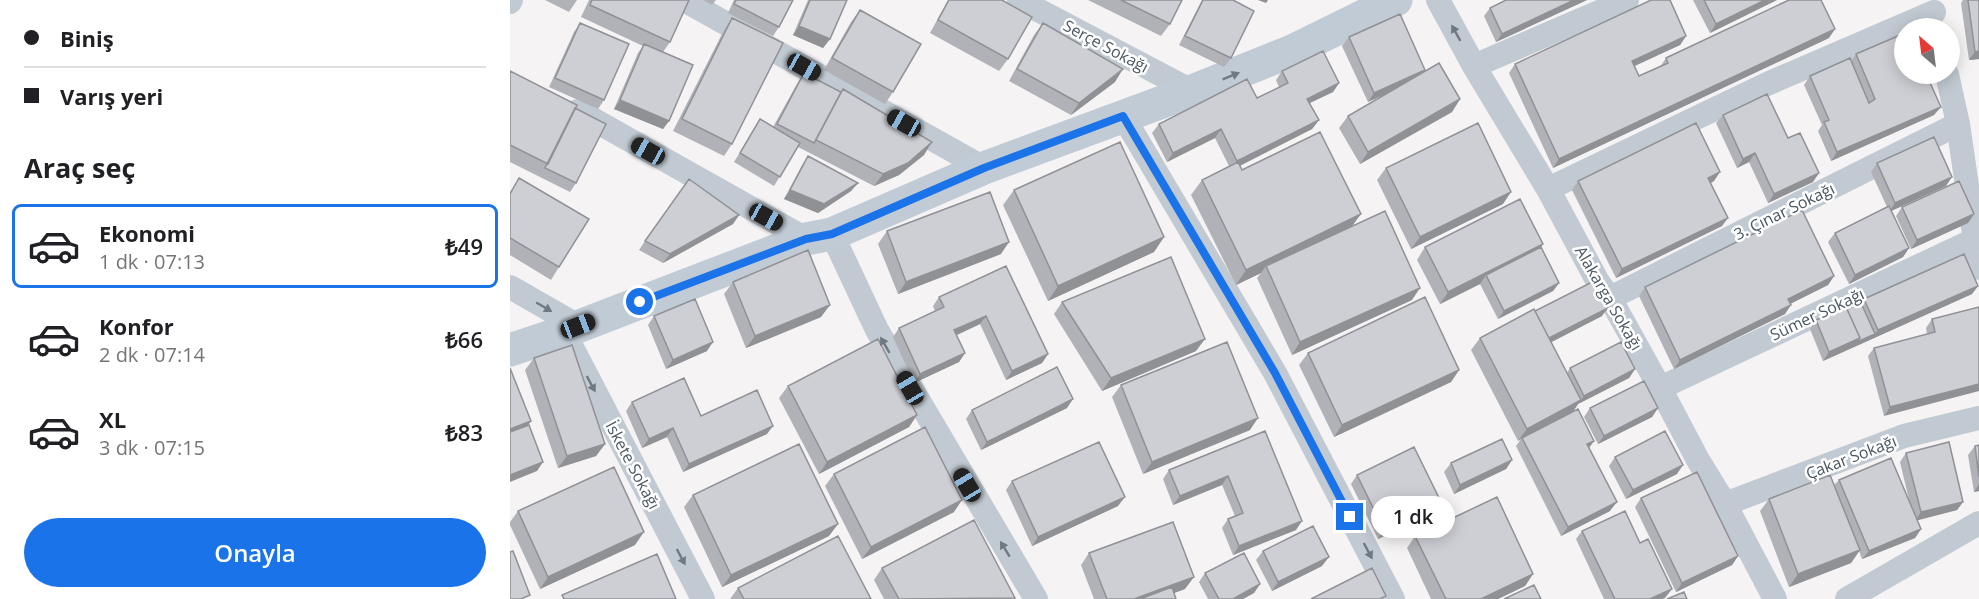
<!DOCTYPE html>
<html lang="tr">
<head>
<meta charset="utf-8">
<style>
  body { margin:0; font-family:"Open Sans",sans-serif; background:#f6f6f6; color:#202124; height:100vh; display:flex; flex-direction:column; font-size:22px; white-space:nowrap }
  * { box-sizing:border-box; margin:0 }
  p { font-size:20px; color:#757577 }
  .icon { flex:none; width:33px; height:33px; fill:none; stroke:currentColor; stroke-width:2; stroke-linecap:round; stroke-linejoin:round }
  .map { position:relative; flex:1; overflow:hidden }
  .side { display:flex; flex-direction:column; background:#fff; width:510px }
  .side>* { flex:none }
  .top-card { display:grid; align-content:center; height:132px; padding:0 24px; background:#fff }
  .needle { width:39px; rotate:332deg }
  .controls { position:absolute; left:1384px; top:18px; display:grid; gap:12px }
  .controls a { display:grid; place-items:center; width:66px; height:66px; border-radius:50%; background:#fff; box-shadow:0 3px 15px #0003; font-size:30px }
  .end { position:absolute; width:27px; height:27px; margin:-14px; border:8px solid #1a73e8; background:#fff; box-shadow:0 0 0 3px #fff }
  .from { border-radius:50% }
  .bubble { position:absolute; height:42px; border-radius:21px; background:#fff; box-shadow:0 3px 15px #0003; font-size:20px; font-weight:600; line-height:42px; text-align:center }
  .car { position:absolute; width:18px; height:36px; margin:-18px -9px; border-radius:8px; box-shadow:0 0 4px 2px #0007; background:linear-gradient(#222 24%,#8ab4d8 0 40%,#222 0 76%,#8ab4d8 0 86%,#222 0) }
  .top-card b { display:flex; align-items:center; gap:21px; height:57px; font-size:22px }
  .top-card b+b { border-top:2px solid #e0e0e0 }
  .top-card i { width:15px; height:15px; background:#202124 }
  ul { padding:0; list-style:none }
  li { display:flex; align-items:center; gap:18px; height:84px; margin:0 12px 9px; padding:0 12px; border:3px solid transparent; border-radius:9px }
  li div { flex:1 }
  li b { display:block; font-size:22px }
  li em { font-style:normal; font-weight:600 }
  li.active { border-color:#1a73e8 }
  li>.icon { width:54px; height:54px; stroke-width:1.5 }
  h2 { padding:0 24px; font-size:27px; line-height:72px }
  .primary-button { display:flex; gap:12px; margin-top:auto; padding:12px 24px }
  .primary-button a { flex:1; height:69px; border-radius:36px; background:#1a73e8; color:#fff; font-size:24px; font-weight:600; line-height:69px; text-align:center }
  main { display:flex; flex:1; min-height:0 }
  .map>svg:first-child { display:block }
</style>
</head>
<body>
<main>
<section class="side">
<div class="top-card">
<b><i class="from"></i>Biniş</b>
<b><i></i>Varış yeri</b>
</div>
<h2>Araç seç</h2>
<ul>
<li class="active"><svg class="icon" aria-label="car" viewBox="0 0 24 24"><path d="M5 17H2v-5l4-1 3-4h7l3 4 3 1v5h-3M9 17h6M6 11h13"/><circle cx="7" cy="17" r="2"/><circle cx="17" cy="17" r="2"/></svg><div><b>Ekonomi</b><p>1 dk · 07:13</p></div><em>₺49</em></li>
<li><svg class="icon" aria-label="car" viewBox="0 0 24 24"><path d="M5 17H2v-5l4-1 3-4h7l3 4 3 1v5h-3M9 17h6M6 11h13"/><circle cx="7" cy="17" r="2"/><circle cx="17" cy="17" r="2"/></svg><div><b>Konfor</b><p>2 dk · 07:14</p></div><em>₺66</em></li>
<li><svg class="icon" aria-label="car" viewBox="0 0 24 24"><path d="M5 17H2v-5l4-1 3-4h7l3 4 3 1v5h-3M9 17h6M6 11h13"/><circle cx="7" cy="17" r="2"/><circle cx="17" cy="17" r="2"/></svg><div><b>XL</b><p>3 dk · 07:15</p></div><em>₺83</em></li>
</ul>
<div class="primary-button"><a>Onayla</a></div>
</section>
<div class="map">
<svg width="1469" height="599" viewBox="0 0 1469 599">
  <rect width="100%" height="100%" fill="#f5f3f3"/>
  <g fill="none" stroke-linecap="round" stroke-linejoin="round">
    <!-- street -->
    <path stroke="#c1cad2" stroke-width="24" d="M174,0L474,168
      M509,0L682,91
      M928,0L964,66L1038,189L1088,282L1100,298L1150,388L1188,460L1215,504L1265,599
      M0,2L1,0
      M964,66L1117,0
      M1437,74L1448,124L1469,268
      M68,111L296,239
      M613,116L765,373L883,599
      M1038,189L1257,84L1424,12
      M322,234L367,330L526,599
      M0,287L68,326
      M1100,298L1448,124
      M54,332L193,599
      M1150,388L1464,240
      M1215,504L1394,436L1469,418
      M1337,599L1469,523"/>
    <!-- secondary -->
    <path stroke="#c1cbd6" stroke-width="33" d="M0,350L54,332L296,239L322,234L474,168L682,91L782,51L886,0"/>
  </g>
  <!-- wall -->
  <path fill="#b0b2b7" d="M35,0H67L59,12Z
    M79,0H179L160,42L153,52L159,121L153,129L104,109L128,53L133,46L71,17Z
    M193,0H206L202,5Z
    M224,0H283L269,27L263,36L218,13Z
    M298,0H337L320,39L313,48L283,35Z
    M438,0H492L498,59L489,71L420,33Z
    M578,0H672L660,24L651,36Z
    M692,0H723L721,58L714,67L669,45Z
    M996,0H1077L986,42L974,16L980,8Z
    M1183,0H1267L1200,33Z
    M1453,0H1469V59L1459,60L1451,3Z
    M350,10L383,92L375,104L314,70L341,22Z
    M222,18V144L214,156L163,131L214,30Z
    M70,23L94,100L88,109L39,87L64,32Z
    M533,23L605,82L561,115L499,81L524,35Z
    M1176,36L1170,45L1124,66L1129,76L1150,67L1156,58L1319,38L1043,168L999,73L1005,64Z
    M839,37L915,70L913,73L950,99L942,112L850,164L829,128L838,116L881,91L858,102L832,46Z
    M1346,54L1424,115L1321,161L1308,131L1312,125L1294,85L1300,76L1341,61Z
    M0,71L65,108L66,183L60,192L0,162Z
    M772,71L829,83L823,92L800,103L809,120L802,129L730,166L732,170L842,227L902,300L782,355L747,278L751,273L726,285L681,195L692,180L719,166L705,138L657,162L642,133L649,124L747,98L769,87L766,80Z
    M294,73L331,92L333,89L414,155L389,175L364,186L288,147L264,186L224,162L250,119L263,127L288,82Z
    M1213,115L1278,138L1303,182L1258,203L1239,162L1227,168L1206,123Z
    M298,156L348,183L341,191L308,213L274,199L292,165Z
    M1367,163L1436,186L1381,211L1399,248L1393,257L1339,284L1318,242L1325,233L1377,207L1361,172Z
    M876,168L993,204L901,249L867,180Z
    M9,178L49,267L41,280L0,255V192Z
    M1068,181H1204L1201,183L1212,226L1106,278L1062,190Z
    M504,190L654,237L644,252L538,301L493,205Z
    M1392,207L1464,214L1458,223L1401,249L1386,216Z
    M229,215L223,224L153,263L129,250L135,241Z
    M377,231L491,254L388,294L368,244Z
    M1033,244L1031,247L1049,283L1043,291L988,319L970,284L930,304L907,260L915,247Z
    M496,266L538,354L532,363L496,380L470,324L447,335L455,353L449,362L404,383L383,337L389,328L425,311L423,306L429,297Z
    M1324,276L1318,285L1280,304L1275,314L1164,369L1129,296L1135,287Z
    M223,282L311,317L236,348L214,294Z
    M1468,286L1462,294L1313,361L1300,329L1306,320L1351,303L1354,299Z
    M552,302L686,351L592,391L544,314Z
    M1469,307L1374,416L1358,356L1364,348L1417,334L1416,328L1422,319Z
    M1025,311L1092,316L1041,342L1057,373L1060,368L1125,369L1119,378L1068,404L1063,411L1084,441L1079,448L1100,511L1051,536L1006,446L1011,439L1008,441L961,350L970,338Z
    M144,316L197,351L156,369L138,325Z
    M798,353L949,370L941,382L824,437L789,365Z
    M24,358L95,444L86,456L48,468L15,370Z
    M611,385L740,430L633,474L602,397Z
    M278,386L407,415L399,427L309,474L269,398Z
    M122,402L191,416L257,434L173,472L157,437L132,448L116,411Z
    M557,408L471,450L456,419L462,410Z
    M1080,408H1148L1142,417L1088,444L1074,417Z
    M755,431L786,530L723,555L712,528L718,519L725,516L712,485L663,505L653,479L659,470Z
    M1469,445V491L1464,492L1458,455L1465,446Z
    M1396,453L1453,502L1447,510L1407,520L1411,529L1405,538L1352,559L1349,551L1341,563L1279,587L1250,511L1259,499L1324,485L1329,480L1400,504L1390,462Z
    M1105,457L1167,474L1116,499L1099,466Z
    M1002,460L996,469L944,494L934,472L941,463Z
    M324,474L444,512L352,559L315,486Z
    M847,475L931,502L925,511L868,539L841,484Z
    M502,481L608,506L522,546L496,490Z
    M183,495L319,536L212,587L174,507Z
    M1131,498L1228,556L1222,565L1166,592L1125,507Z
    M8,511L125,545L30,589L0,525V522Z
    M1072,531L1130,543L1155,598L1152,599H1094L1066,539Z
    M905,536L1023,574L1015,586L988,599H921L897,548Z
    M753,551L812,566L762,591L746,560Z
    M579,553L675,589L664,593L666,599H584L571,565Z
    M372,568L504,599H374L364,580Z
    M695,573L750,584L744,593L733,599H698L689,582Z
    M228,588L361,599H220Z"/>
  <!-- shaded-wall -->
  <path fill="#909195" d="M748,0H758L756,3Z
    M1064,0H1077L986,42L992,34Z
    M1255,0H1267L1200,33L1206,24Z
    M289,26L320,39L313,48L283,35Z
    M1325,29L1319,38L1043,168L1049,159Z
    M1176,36L1170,45L1116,70L1122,61Z
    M1469,51V59L1459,60L1465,52Z
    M613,69L605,82L561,115L569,103Z
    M915,70L909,79L858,102L864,93Z
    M829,83L823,92L791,107L797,99Z
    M950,99L942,112L850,164L858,152Z
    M110,100L159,121L153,129L104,109Z
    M1431,107L1424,115L1321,161L1327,152Z
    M809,120L802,129L721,170L727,161Z
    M711,129L705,138L657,162L663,153Z
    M422,142L414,155L389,175L364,186L373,174Z
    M1245,153L1239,162L1227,168L1233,159Z
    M1210,172L1204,181L1192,187L1198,178Z
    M1309,173L1303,182L1258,203L1264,194Z
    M1442,177L1436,186L1379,212L1385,203Z
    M348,183L341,191L308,213L274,199L280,190Z
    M1001,192L993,204L901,249L910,237Z
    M851,214L840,229L756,266L751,273L726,285L736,270Z
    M1464,214L1458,223L1401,249L1407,240Z
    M229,215L223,224L153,263L160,254Z
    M1218,218L1212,226L1106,278L1112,269Z
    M654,237L644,252L538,301L548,286Z
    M499,242L491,254L388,294L396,282Z
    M1033,244L1025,256L976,275L970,284L930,304L938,292Z
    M1399,248L1393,257L1339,284L1345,275Z
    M1324,276L1318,285L1272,308L1278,299Z
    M1049,283L1043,291L988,319L994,311Z
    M1468,286L1462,294L1313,361L1319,352L1350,338L1365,334L1368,330Z
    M910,288L902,300L782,355L790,342Z
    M320,305L311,317L236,348L245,336Z
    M1281,305L1275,314L1164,369L1170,360Z
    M1098,308L1092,316L1030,348L1036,340Z
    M476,316L470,324L438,339L444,330Z
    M695,339L686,351L592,391L601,378Z
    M203,342L197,351L156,369L163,360Z
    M455,353L449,362L404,383L410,374Z
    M538,354L532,363L496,380L502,371Z
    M1125,369L1119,378L1068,404L1063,412L1012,438L1008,441L1017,429L1071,400L1074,396Z
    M949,370L941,382L824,437L832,425Z
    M1469,384V391L1374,416L1380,407Z
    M563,399L557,408L471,450L477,442Z
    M1148,408L1142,417L1088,444L1094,436Z
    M407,415L399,427L309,474L317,462Z
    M748,418L740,430L633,474L642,462Z
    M21,421L13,433L0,438V429Z
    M263,426L257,434L173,472L179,464Z
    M163,428L157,437L132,448L139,439Z
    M1084,441L1078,449L1077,444Z
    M95,444L86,456L48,468L57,456Z
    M1002,460L996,469L944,494L950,485Z
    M33,462L27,471L0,482V475Z
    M1173,465L1167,474L1116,499L1123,490Z
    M718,476L712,485L663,505L670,496Z
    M1469,484V491L1464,492Z
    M615,497L608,506L522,546L528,537Z
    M452,500L444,512L352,559L361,547Z
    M931,502L925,511L868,539L874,530Z
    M1107,502L1100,511L1051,536L1058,527Z
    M1453,502L1447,510L1405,521L1411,512Z
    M792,521L786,530L723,555L729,546Z
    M328,524L319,536L212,587L221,575Z
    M1411,529L1405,538L1352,559L1359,551Z
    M134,532L125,545L30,589L38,577Z
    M1350,550L1341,563L1279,587L1288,574Z
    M1228,556L1222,565L1166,592L1172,583Z
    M819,557L812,566L762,591L768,582Z
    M1023,574L1015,586L988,599H971Z
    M684,577L675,589L648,599H624Z
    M750,584L744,593L733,599H723Z
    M1162,589L1155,598L1152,599H1140Z"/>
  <!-- building -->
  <path fill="#cdcfd5" stroke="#909195" stroke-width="1.5" d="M82,0H179L160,42L80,5Z
    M226,0H283L269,27L224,4Z
    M300,0H337L320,39L289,26Z
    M439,0H492L522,17L498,59L428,20Z
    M611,0H672L660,24Z
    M693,0H723L744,11L721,58L675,36Z
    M996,0H1064L992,34L980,8Z
    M1141,0H1160L1176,36L1122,61L1129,76L1158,63L1156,58L1279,0H1311L1325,29L1049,159L1005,64Z
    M1194,0H1255L1206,24Z
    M1458,0H1469V51L1465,52Z
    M350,10L411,44L383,92L322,58Z
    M890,14L915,70L864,93L839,37Z
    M222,18L273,43L222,144L172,119Z
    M70,23L119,44L94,100L45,78Z
    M533,23L613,69L569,103L507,69Z
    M1395,33V74H1416L1431,107L1327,152L1314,122L1319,120L1300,76L1340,58L1359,103L1365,99L1346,54Z
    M134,44L183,65L159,121L110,100Z
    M813,51L829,83L797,99L809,120L727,161L711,129L663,153L649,124L737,79L747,98L778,83L772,71Z
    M929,63L950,99L858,152L838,116Z
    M0,71L67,105L38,164L0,145Z
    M294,73L331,92L304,143L267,124Z
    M333,89L422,142L398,163L373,174L306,140Z
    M1257,94L1278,138L1290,133L1309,173L1264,194L1245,153L1233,159L1213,115Z
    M65,108L96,124L66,183L35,168Z
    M250,119L290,143L270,177L230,153Z
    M968,123L1001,192L910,237L876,168Z
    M1186,123L1210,172L1198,178L1218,218L1112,269L1068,181Z
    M810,132L851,214L736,270L692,180L728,162L732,170Z
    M1424,137L1442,177L1385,203L1367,163Z
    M610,142L654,237L548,286L504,190Z
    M298,156L348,183L314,204L280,190Z
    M9,178L79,219L49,267L0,238V194Z
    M179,179L229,215L160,254L135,241Z
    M1449,181L1464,214L1407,240L1392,207Z
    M480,192L499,242L396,282L377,231Z
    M1010,199L1033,244L938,292L915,247Z
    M1379,206L1399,248L1345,275L1325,233Z
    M1292,210L1324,276L1278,299L1281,305L1170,360L1135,287Z
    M875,211L910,288L790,342L756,266Z
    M1031,247L1049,283L994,311L976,275Z
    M298,250L320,305L245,336L223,282Z
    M1454,254L1468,286L1368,330L1354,299Z
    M661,257L695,339L601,378L552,302Z
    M496,266L538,354L502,371L476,316L444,330L455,353L410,374L389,328L434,307L429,297Z
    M1084,281L1098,308L1039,338L1025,311Z
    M915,297L949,370L832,425L798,353Z
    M185,299L203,342L163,360L144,316Z
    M1351,303L1365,334L1347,342L1350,338L1337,309Z
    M1336,307L1350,338L1319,352L1306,320Z
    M1469,307V384L1380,407L1364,348L1425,332L1422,319Z
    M1024,309L1071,400L1017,429L970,338Z
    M368,339L407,415L317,462L278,386Z
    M717,342L748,418L642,462L611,385Z
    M1111,342L1125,369L1074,396L1060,368Z
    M62,345L95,444L57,456L24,358Z
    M547,367L563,399L477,442L462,410Z
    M0,368L21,421L0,429Z
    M174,378L191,416L247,390L263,426L179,464L163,428L139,439L122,402Z
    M1134,381L1148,408L1094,436L1080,408Z
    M1068,409L1084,441L1077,444L1107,502L1058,527L1012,438Z
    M19,425L33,462L0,475V432Z
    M415,427L452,500L361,547L324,474Z
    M755,431L792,521L729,546L718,519L733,513L718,476L670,496L659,470Z
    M1155,431L1173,465L1123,490L1105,457Z
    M992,439L1002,460L950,485L941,463Z
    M589,442L615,497L528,537L502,481Z
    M1439,442L1453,502L1411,512L1396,453Z
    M289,444L328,524L221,575L183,495Z
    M1469,445V477L1465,446Z
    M904,447L931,502L874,530L847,475Z
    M1381,458L1411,529L1359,551L1329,480Z
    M104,467L134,532L38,577L8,511Z
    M1187,472L1228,556L1172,583L1131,498Z
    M1320,475L1350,550L1288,574L1259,499Z
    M987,497L1023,574L971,599H936L905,536Z
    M1115,511L1130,543L1138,539L1162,589L1140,599H1105L1072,531Z
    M464,520L505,598L389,599L372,568Z
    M663,522L684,577L624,599H597L579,553Z
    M803,526L819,557L768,582L753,551Z
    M328,536L361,599H234L228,588Z
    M3,551L20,595L11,599H0V552Z
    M734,553L750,584L723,599H709L695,573Z
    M147,554L166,599H54L52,595Z
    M862,568L876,596L870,599H801Z
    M1024,585L1031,599H994Z
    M662,587L666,599H630Z
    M1174,592L1177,599H1157Z"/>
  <!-- one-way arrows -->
  <defs><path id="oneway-solid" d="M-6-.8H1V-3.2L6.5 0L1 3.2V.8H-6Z" transform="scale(1.5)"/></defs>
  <g fill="#6e7983">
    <use href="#oneway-solid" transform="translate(946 33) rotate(-119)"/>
    <use href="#oneway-solid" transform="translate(34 307) rotate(30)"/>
    <use href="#oneway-solid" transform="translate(375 345) rotate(-120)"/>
    <use href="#oneway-solid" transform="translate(81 384) rotate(62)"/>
    <use href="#oneway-solid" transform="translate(495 549) rotate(-121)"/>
    <use href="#oneway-solid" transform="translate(858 551) rotate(62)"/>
    <use href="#oneway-solid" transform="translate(171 557) rotate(62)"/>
  </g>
  <use fill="#6e7984" href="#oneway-solid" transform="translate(721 76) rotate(-22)"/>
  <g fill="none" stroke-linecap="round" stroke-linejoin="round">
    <!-- route -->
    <path stroke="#1a73e8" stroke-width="8" d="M130,302L296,239L322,234L474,168L613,116L765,373L840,517"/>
  </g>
  <g text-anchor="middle" stroke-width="5" stroke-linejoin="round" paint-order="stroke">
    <!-- street labels -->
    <g font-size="16" fill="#4a5661" stroke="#fff">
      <text transform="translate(596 46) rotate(28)" y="6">Serçe Sokağı</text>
      <text transform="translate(1274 211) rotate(-26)" y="6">3. Çınar Sokağı</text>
      <text transform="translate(1099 298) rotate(60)" y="6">Alakarga Sokağı</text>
      <text transform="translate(1307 314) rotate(-25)" y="6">Sümer Sokağı</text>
      <text transform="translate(1341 457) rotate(-21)" y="6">Çakar Sokağı</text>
      <text transform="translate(123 465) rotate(62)" y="6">İskete Sokağı</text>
    </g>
  </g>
</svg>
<div class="controls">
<a><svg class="needle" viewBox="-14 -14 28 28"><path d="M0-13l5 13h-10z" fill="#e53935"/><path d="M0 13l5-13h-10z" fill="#757577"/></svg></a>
</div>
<i class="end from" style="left:130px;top:302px"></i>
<i class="end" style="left:840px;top:517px"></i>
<div class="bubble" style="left:861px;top:496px;width:84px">1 dk</div>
<i class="car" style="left:294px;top:67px;rotate:119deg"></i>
<i class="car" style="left:394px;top:123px;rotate:299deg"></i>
<i class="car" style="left:138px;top:151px;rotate:299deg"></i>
<i class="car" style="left:256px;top:217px;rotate:119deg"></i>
<i class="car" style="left:68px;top:326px;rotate:69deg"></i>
<i class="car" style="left:400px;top:388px;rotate:330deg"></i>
<i class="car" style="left:457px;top:485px;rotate:329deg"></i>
</div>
</main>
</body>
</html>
